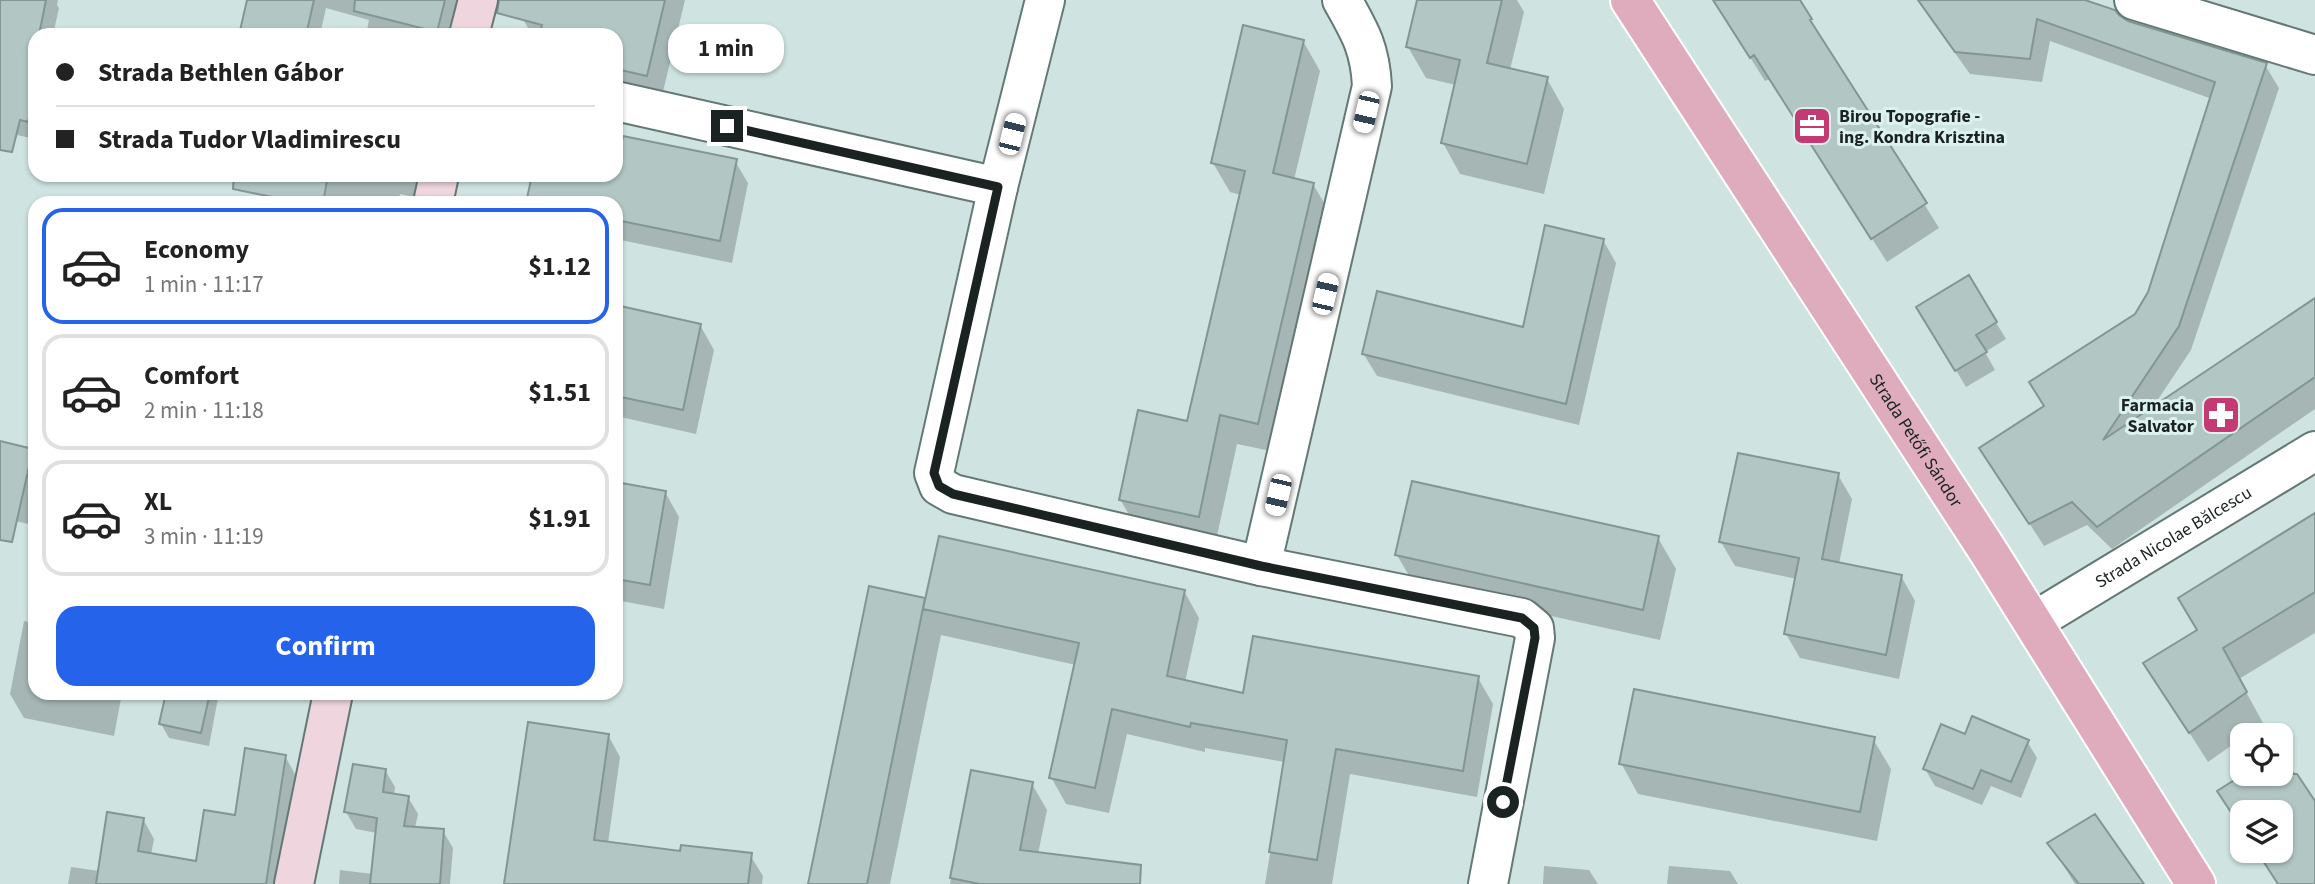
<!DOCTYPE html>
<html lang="en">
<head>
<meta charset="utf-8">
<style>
  body { margin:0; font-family:"Source Sans 3",sans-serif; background:#f2f2f2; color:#222; height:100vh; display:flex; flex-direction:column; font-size:26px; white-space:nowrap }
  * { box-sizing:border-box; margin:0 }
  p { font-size:23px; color:#767676 }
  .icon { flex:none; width:38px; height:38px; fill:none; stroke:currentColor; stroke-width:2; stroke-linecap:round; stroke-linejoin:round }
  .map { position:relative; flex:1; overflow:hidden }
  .drawer { position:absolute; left:28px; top:196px; width:595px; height:504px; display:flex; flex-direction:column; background:#fff; border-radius:21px; box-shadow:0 2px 5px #0004 }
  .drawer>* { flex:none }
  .top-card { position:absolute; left:28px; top:28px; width:595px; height:154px; border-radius:21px; box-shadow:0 2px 5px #0004; display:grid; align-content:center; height:154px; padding:0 28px; background:#fff }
  .buttons { position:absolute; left:2230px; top:723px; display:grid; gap:14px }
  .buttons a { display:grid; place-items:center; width:63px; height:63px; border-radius:14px; background:#fff; box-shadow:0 2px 5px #0004; font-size:35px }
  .end { position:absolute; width:32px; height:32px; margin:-16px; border:9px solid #1b2322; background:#fff; box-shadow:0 0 0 4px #fff }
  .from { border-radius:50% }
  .bubble { position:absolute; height:49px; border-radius:21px; background:#fff; box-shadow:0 2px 5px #0004; font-size:23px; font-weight:700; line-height:49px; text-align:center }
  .car { position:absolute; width:21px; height:42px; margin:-21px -10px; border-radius:9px; box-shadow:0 0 5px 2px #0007; background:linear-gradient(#fff 24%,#345 0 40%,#fff 0 76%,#345 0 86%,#fff 0) }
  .top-card b { display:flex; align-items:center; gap:24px; height:66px; font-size:26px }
  .top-card b+b { border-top:2px solid #e0e0e0 }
  .top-card i { width:18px; height:18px; background:#222 }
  ul { padding:12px 0 0; list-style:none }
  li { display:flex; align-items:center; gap:21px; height:116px; margin:0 14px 10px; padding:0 14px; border:4px solid #e0e0e0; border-radius:21px }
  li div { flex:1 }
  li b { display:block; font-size:26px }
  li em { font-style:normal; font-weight:700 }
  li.on { border-color:#2563eb }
  li>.icon { width:63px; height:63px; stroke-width:1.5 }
  .button { display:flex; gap:14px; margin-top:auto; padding:14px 28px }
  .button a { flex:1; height:80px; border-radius:21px; background:#2563eb; color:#fff; font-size:28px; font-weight:700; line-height:80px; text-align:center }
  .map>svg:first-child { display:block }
</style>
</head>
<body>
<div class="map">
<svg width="2315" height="884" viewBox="0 0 2315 884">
  <rect width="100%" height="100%" fill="#cfe4e1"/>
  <!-- shadow -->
  <path fill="#0003" d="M0,0H58L57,5L59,8L53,35H35V139L17,135L14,145L0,141Z
    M279,0H460L451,35H366L369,20L326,8L320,35H240Z
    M528,0H685L661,100L616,89V35H532L523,19Z
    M1419,0H1517L1524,12L1510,70L1547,79L1564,109L1544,194L1460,174L1443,143L1456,85L1426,78L1408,47Z
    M1714,0H1798L1939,228L1887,262L1770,79L1765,81Z
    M1917,0H2079L2127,23L2265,65L2279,88L2191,350L2151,410L2315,300V409L2112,549L2087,525L2044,546L1981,449L2046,407L2136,316L2149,293L2212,99L2050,41L2042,82L1970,74Z
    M1303,41L1320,71L1294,180L1313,184L1330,213L1275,452L1237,444L1215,545L1137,529L1120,499L1188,423L1241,195L1230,192L1213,163Z
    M616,136L735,161L748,183L732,263L616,239V203H528L534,175H616Z
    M279,175H306L328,180L329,175H419L415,197L400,194L398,203H278L275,197Z
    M1603,240L1616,263L1579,425L1377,376L1363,353L1524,329Z
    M1969,278L2006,339L1985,352L1995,370L1966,387L1919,308Z
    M616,307L700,325L714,350L696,434L616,416Z
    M32,451L35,455V498L29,524L0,518V453Z
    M1838,475L1852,499L1839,564L1901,576L1915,601L1899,679L1800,658L1786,634L1797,579L1735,566L1721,542Z
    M616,484L665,492L679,517L664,609L616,600Z
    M2315,515V633L2239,679L2263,723L2247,735H2242V738L2208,762L2145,663L2199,630Z
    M1658,538L1676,569L1660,640L1415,586L1397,555Z
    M1184,591L1199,618L1185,682L1244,696L1478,678L1493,704L1477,797L1350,774L1332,884H1265L1285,762L1205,748V752L1127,734L1109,813L1066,804L1051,777L1076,665L941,635L890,884H810L924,599L927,603Z
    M24,621L35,623V693H122L114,736L24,718L10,694Z
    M168,693H219L209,746L169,738L161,724Z
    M608,735L620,757L608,843L682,853L750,855L763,876L762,884H506Z
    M1966,736L2027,741L2037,758L2021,798L1991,786L1982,805L1935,786L1925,769Z
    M1873,739L1891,769L1877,841L1638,794L1621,763Z
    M2280,751L2315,804V884H2278L2256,850H2280V812H2242V829L2219,792L2247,774H2280Z
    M285,756L296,776L280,884H68L71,867L99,871L143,819L154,839L151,855L198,863Z
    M385,770L395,787L394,795L408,797L418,814L415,828L443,831L453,848L450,884H339L340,870L373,874L377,833L356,829L346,812Z
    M972,772L1032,784L1047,810L1038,854L1135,884H950Z
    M2049,843L2142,884H2075Z
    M1544,866L1589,870L1598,884H1543Z
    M1669,866L1730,871L1738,884H1667Z"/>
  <!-- building -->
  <path fill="#b2c7c4" stroke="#829693" stroke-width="2" d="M0,0H46L39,35H35V51L30,75L35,76V91L28,122L20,120L12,152L0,150Z
    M247,0H314L306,35H239Z
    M355,0H445L437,32L354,11Z
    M499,0H665L647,76L616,69V35H539L542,25L497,13Z
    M1417,0H1502L1487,63L1548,77L1527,164L1441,143L1460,60L1406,47Z
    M1713,0H1800L1812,19L1810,20L1927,203L1871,239L1754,55L1750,58Z
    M1918,0H2085L2115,10L2119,15L2128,21L2267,63L2179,326L2103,440L2315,298V377L2097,527L2072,502L2029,524L1979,448L2044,406L2029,382L2135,314L2148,292L2215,82L2037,19L2030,59L1955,52Z
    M1243,25L1304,40L1273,173L1314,183L1258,424L1220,415L1199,517L1119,500L1138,410L1187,421L1245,171L1211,163Z
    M623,136L737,159L720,241L616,220V203H526L532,175H616Z
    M234,175H328L323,203H302L233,189Z
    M1545,225L1604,239L1566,404L1362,354L1377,291L1523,327Z
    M1969,275L1997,322L1976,335L1987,352L1955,371L1916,307Z
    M616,305L701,324L683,410L616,396Z
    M0,441L33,449L12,542L0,540Z
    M1738,453L1839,473L1822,559L1902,575L1886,655L1784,634L1799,558L1719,542Z
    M1412,481L1659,536L1643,610L1395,555Z
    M616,482L666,491L650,585L616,579Z
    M2315,513V592L2223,648L2247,692L2189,733L2143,663L2197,630L2178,598Z
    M939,536L1185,590L1167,676L1243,693L1253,636L1479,676L1463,771L1336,749L1317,860L1269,852L1287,740L1191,723L1190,727L1112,709L1095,788L1049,778L1079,643L923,609Z
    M869,586L925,598L867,884H808Z
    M1634,689L1875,737L1860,812L1619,764Z
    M166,693H210L201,733L159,724Z
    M1972,716L2029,740L2011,782L1981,770L1973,789L1923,769L1941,724L1965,734Z
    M528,722L609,734L594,840L680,851L681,845L752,853L748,884H504Z
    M245,748L286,755L266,884H96L107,812L144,818L138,851L196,861L204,810L235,815Z
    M353,764L386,769L383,792L409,796L404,826L444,829L440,884H370L377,818L344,812Z
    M971,770L1033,782L1020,850L1141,865L1140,884H980L950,878Z
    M2244,774H2297L2315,801V884H2278L2256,850H2280V812H2242V829L2217,791Z
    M2095,814L2144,884H2079L2047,843Z"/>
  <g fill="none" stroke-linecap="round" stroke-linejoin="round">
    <defs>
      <g id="street">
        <path d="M1045,0L998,187L934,473L939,486L953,494L1261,566L1522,618L1534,628L1535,638L1488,884"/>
        <path d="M2134,0L2315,55"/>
        <path d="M616,101L998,187"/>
        <path d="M1261,566L1372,86C1370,48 1360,32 1342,0"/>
        <path id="s1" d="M2033,622L2315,451"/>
      </g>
      <path id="secondary" d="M469,35L478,0
        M433,203L439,175
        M294,884L333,693"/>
      <g id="primary">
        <path id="s2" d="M1630,0L1988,551L2196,884"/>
      </g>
    </defs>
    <!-- street casing -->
    <use href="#street" stroke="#647874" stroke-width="42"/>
    <!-- secondary casing -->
    <use href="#secondary" stroke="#647874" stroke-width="42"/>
    <!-- primary casing -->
    <use href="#primary" stroke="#fff" stroke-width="42"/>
    <!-- street -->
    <use href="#street" stroke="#fff" stroke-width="38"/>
    <!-- secondary -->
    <use href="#secondary" stroke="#eed5de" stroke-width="38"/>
    <!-- primary -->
    <use href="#primary" stroke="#deacbc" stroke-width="38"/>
  </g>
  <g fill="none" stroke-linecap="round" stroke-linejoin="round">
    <!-- route -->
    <path stroke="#1b2322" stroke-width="9" d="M727,126L998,187L934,473L939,486L953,494L1261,566L1522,618L1534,628L1535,638L1503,802"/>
  </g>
  <!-- icons -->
  <defs>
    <symbol id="office-square" viewBox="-11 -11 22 22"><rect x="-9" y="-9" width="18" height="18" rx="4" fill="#c43a73" stroke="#dcf2ee"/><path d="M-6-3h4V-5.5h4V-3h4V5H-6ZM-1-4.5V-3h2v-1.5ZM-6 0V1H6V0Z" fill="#fff"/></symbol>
    <symbol id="pharmacy-square" viewBox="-11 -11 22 22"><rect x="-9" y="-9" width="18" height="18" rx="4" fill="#c43a73" stroke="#dcf2ee"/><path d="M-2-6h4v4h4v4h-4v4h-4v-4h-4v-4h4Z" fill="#fff"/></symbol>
  </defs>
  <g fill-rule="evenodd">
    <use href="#office-square" x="1790" y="104" width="44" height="44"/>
    <use href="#pharmacy-square" x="2199" y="393" width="44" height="44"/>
  </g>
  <g text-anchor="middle" stroke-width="6" stroke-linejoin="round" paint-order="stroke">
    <!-- poi labels -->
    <g font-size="18" font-weight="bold" fill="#1b2322" stroke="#dcf2ee" text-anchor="start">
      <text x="1839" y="122">Birou Topografie -<tspan x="1839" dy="21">ing. Kondra Krisztina</tspan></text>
      <text x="2194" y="411" text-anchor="end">Farmacia<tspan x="2194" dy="21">Salvator</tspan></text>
    </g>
    <!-- street labels -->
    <g font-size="18" fill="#1b2322" stroke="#dcf2ee">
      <text dy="6" stroke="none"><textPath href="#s2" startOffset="525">Strada Petőfi Sándor</textPath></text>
      <text dy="6" stroke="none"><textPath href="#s1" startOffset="164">Strada Nicolae Bălcescu</textPath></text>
    </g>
  </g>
</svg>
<div class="buttons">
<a><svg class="icon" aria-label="locate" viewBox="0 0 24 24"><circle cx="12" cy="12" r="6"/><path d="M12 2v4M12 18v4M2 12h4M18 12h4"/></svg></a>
<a><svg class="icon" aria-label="layers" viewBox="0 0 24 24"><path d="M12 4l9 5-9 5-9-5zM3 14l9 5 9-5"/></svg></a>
</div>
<i class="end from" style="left:1503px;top:802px"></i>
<i class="end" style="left:727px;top:126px"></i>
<div class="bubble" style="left:668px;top:24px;width:116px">1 min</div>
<i class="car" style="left:1366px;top:112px;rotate:193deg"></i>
<i class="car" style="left:1012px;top:134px;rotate:14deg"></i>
<i class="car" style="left:1325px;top:294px;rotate:13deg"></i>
<i class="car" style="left:1278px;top:495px;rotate:193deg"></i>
<div class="top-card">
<b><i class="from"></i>Strada Bethlen Gábor</b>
<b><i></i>Strada Tudor Vladimirescu</b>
</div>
<section class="drawer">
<ul>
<li class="on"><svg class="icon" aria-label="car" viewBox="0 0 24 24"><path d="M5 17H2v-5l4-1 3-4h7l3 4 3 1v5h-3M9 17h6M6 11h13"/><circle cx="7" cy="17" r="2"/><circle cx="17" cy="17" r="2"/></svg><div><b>Economy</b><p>1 min · 11:17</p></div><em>$1.12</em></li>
<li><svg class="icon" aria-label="car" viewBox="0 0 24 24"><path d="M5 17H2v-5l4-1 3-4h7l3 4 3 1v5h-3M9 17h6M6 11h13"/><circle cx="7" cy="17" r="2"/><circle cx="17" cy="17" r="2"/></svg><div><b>Comfort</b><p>2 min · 11:18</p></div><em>$1.51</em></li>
<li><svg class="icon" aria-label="car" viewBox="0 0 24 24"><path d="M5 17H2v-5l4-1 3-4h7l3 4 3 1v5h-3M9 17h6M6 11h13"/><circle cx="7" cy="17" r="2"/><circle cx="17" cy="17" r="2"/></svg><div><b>XL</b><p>3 min · 11:19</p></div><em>$1.91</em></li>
</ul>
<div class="button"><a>Confirm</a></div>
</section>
</div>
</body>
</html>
